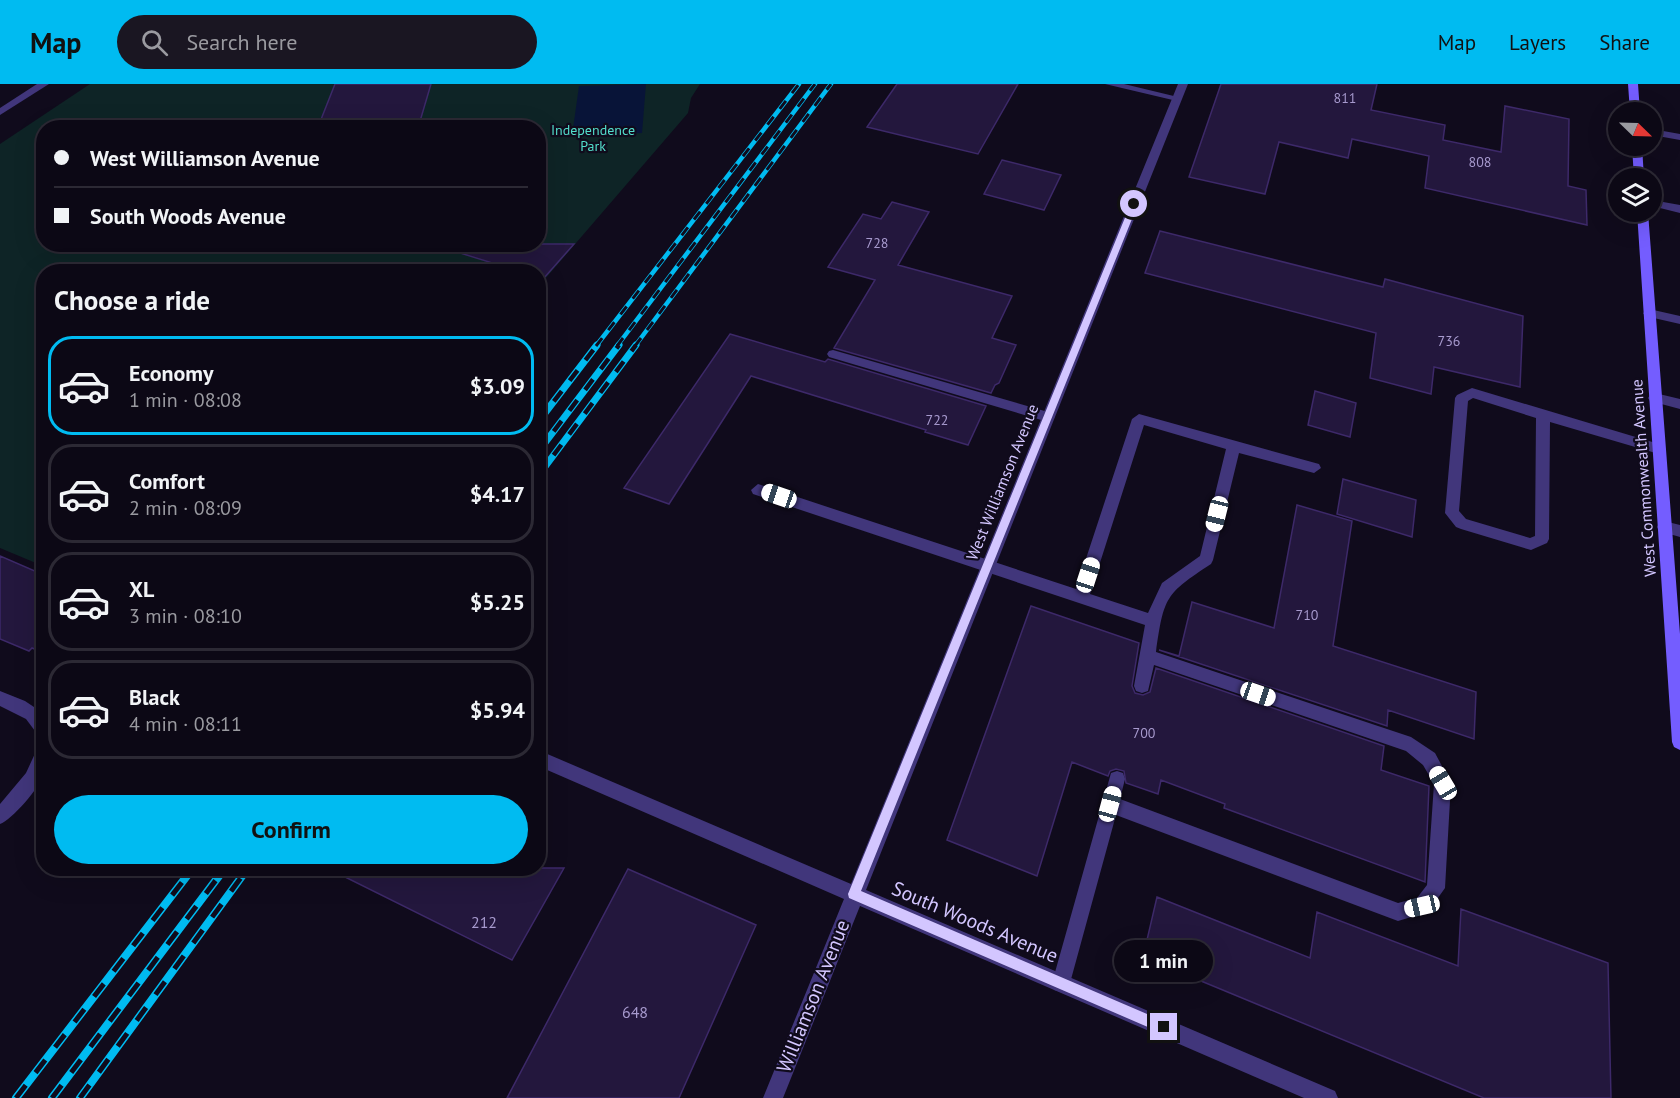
<!DOCTYPE html>
<html lang="en">
<head>
<meta charset="utf-8">
<style>
  body { margin:0; font-family:"PT Sans",sans-serif; background:#1a1622; color:#f1f3f6; height:100vh; display:flex; flex-direction:column; font-size:22px; white-space:nowrap }
  * { box-sizing:border-box; margin:0 }
  p { font-size:20px; color:#9a9aa0 }
  .icon { flex:none; width:33px; height:33px; fill:none; stroke:currentColor; stroke-width:2; stroke-linecap:round; stroke-linejoin:round }
  .map { position:relative; flex:1; overflow:hidden }
  .panel { position:absolute; left:36px; top:180px; width:510px; height:612px; display:flex; flex-direction:column; background:#0c0815; border-radius:24px; box-shadow:0 6px 24px #0002,0 0 0 2px #2c2934 }
  .panel>* { flex:none }
  .banner { position:absolute; left:36px; top:36px; width:510px; height:132px; border-radius:24px; box-shadow:0 6px 24px #0002,0 0 0 2px #2c2934; display:grid; align-content:center; height:132px; padding:0 18px; background:#0c0815 }
  .needle { width:39px; rotate:113deg }
  .fabs { position:absolute; left:1608px; top:18px; display:grid; gap:12px }
  .fabs a { display:grid; place-items:center; width:54px; height:54px; border-radius:50%; background:#0c0815; box-shadow:0 6px 24px #0002,0 0 0 2px #2c2934; font-size:30px }
  .end { position:absolute; width:27px; height:27px; margin:-14px; border:8px solid #d3c6ff; background:#111; box-shadow:0 0 0 3px #111 }
  .from { border-radius:50% }
  .bubble { position:absolute; height:42px; border-radius:21px; background:#0c0815; box-shadow:0 6px 24px #0002,0 0 0 2px #2c2934; font-size:20px; font-weight:800; line-height:42px; text-align:center }
  .car { position:absolute; width:18px; height:36px; margin:-18px -9px; border-radius:8px; box-shadow:0 0 4px 2px #0007; background:linear-gradient(#fff 24%,#345 0 40%,#fff 0 76%,#345 0 86%,#fff 0) }
  .banner b { display:flex; align-items:center; gap:21px; height:57px; font-size:22px }
  .banner b+b { border-top:2px solid #2c2934 }
  .banner i { width:15px; height:15px; background:#f1f3f6 }
  ul { padding:0; list-style:none }
  li { display:flex; align-items:center; gap:18px; height:99px; margin:0 12px 9px; padding:0 6px; border:3px solid #2c2934; border-radius:24px }
  li div { flex:1 }
  li b { display:block; font-size:22px }
  li em { font-style:normal; font-weight:800 }
  li.selected { border-color:#00bbf1 }
  li>.icon { width:54px; height:54px; stroke-width:1.5 }
  h2 { padding:0 18px; font-size:27px; line-height:72px }
  .action { display:flex; gap:12px; margin-top:auto; padding:12px 18px }
  .action a { flex:1; height:69px; border-radius:36px; background:#00bbf1; color:#111; font-size:24px; font-weight:800; line-height:69px; text-align:center }
  header { display:flex; align-items:center; gap:36px; box-sizing:border-box; height:84px; padding:0 30px; background:#00bbf1; color:#111 }
  header strong { font-size:28px }
  nav { display:flex; gap:33px; margin-inline-start:auto; font-size:21px }
  .search { width:420px; height:54px; background:#1a1622; display:flex; align-items:center; gap:15px; box-sizing:border-box; padding:0 21px; border-radius:33px; color:#9a9aa0; font-size:22px }
  .map>svg:first-child { display:block }
</style>
</head>
<body>
<header>
<strong>Map</strong>
<div class="search"><svg class="icon" aria-label="search" viewBox="0 0 24 24"><circle cx="10" cy="10" r="6"/><path d="M15 15l6 6"/></svg>Search here</div>
<nav><a>Map</a><a>Layers</a><a>Share</a></nav>
</header>
<div class="map">
<svg width="1680" height="1014" viewBox="0 0 1680 1014">
  <rect width="100%" height="100%" fill="#100b1c"/>
  <!-- green -->
  <path fill="#0e2426" fill-rule="evenodd" d="M90,0H700L691,14L688,29L539,202L538,188H44L43,482L0,464V60ZM44,44H538V160H44Z"/>
  <!-- water -->
  <path fill="#081438" d="M646,0L642,49L572,52L579,2Z"/>
  <!-- building -->
  <path fill="#23173d" stroke="#3d2969" stroke-width="1.5" d="M335,0H431L418,44H374L377,36L320,38Z
    M897,0H1018L978,70L867,43Z
    M1221,0H1377L1371,26L1445,41L1443,56L1501,68L1505,22L1569,35L1568,102L1586,106L1587,141L1425,104L1429,72L1352,55L1348,74L1279,58L1265,110L1189,93Z
    M1002,76L1061,91L1044,126L984,110Z
    M892,118L929,128L898,181L1012,212L992,254L1016,261L999,299L995,301L991,309L834,264L875,196L828,183L863,130L881,135Z
    M1160,147L1383,203L1385,195L1523,232L1520,303L1434,283L1431,310L1370,294L1376,249L1145,189Z
    M458,160H574L544,194L538,193V188H521L457,168Z
    M730,250L825,278L828,275L986,322L968,361L925,348L926,346L751,292L669,420L624,404Z
    M1315,307L1356,319L1350,353L1308,341Z
    M1343,395L1416,416L1412,453L1337,430Z
    M1297,421L1352,437L1333,562L1476,608L1474,655L1388,626L1387,642L1159,566L1179,572L1192,518L1274,544Z
    M0,472L44,491V569L32,564L29,567L0,555Z
    M1031,522L1139,559L1132,602L1135,609L1143,611L1150,608L1156,584L1384,662L1381,686L1429,702L1425,798L1224,724L1225,720L1161,696L1158,710L1126,699L1124,687L1116,685L1110,687L1108,692L1072,678L1037,792L947,756Z
    M327,784H564L512,876Z
    M628,785L756,841L679,1014H507Z
    M1157,813L1310,874L1317,828L1458,882L1461,825L1608,879L1611,1014H1484L1143,873Z"/>
  <g fill="none" stroke-linecap="round" stroke-linejoin="round">
    <!-- service -->
    <path fill="#41367b" fill-rule="evenodd" d="M1105,0H1124L1182,14L1177,17Z
      M1652,45L1680,50V56L1652,51Z
      M1652,116L1680,121V129L1652,122Z
      M833,266L1048,328L1055,333L1048,338L829,273L827,270L829,267Z
      M1472,304L1659,360L1666,365L1659,370L1550,338L1549,455L1547,459L1531,466L1461,445L1456,443L1445,429L1455,314L1457,311ZM1473,314L1536,334L1535,452L1530,454L1466,435L1459,427L1468,317Z
      M1655,309L1680,315V325L1650,317L1648,314L1650,311Z
      M1139,330L1319,380L1321,384L1314,389L1239,369L1213,476L1211,480C1165,510 1164,513 1156,568L1411,653L1435,669L1451,699L1445,804L1428,828L1398,837L1116,731L1070,899L1068,906L1061,908L1054,906L1052,899L1111,689L1117,687L1123,689L1125,695L1120,715L1398,819L1417,814L1427,801L1434,700L1423,681L1406,667L1154,581L1148,607L1142,609L1136,607L1134,602L1145,541L753,410L751,406L758,400L1076,505L1132,335ZM1144,341L1226,365L1200,472L1162,499L1148,529L1090,510Z
      M1664,437L1680,441V453L1659,447L1657,443L1659,439Z
      M0,607L25,617L43,629L44,653L38,651L26,635L0,622Z
      M44,661C44,670 46,682 44,690C40,703 12,736 0,740V720L26,689L38,663Z"/>
    <!-- minor -->
    <path fill="#41367b" fill-rule="evenodd" d="M1178,0H1188L866,806L1335,1007L1338,1014H1304L860,822L783,1014H763L844,815L538,682V666L851,800Z
      M1649,225L1680,232V240L1645,232L1643,229Z"/>
    <!-- tertiary -->
    <path fill="#41367b" fill-rule="evenodd" d="M37,0H49L0,31V24Z"/>
    <!-- secondary -->
    <path fill="#745dff" fill-rule="evenodd" d="M1628,0H1638L1640,28H1630Z
      M1632,62H1642L1644,94H1634Z
      M1637,128H1648L1680,550V666L1674,663L1672,658Z"/>
    <defs>
      <path id="rail-far2" d="M596,262L799,0
        M617,262L815,0
        M635,262L831,0"/>
      <path id="rail-far1" d="M538,338L597,261
        M538,368L619,261
        M538,392L636,261"/>
      <path id="rail" d="M16,1014L193,784
        M52,1014L225,784
        M80,1014L248,784"/>
    </defs>
    <!-- rail-far2 casing -->
    <use href="#rail-far2" stroke="#00bbf1" stroke-width="4.5"/>
    <!-- rail-far1 casing -->
    <use href="#rail-far1" stroke="#00bbf1" stroke-width="7"/>
    <!-- rail casing -->
    <use href="#rail" stroke="#00bbf1" stroke-width="8"/>
    <!-- rail-far2 -->
    <use href="#rail-far2" stroke="#100b1c" stroke-width="3" stroke-dasharray="10" stroke-linecap="butt"/>
    <!-- rail-far1 -->
    <use href="#rail-far1" stroke="#100b1c" stroke-width="4.5" stroke-dasharray="13" stroke-linecap="butt"/>
    <!-- rail -->
    <use href="#rail" stroke="#100b1c" stroke-width="5" stroke-dasharray="16" stroke-linecap="butt"/>
  </g>
  <!-- route -->
  <path fill="#d3c6ff" d="M1131,119L1138,120L861,807L1168,939L1170,943L1168,948L1164,950L849,814L848,810Z"/>
  <g text-anchor="middle" stroke-width="4.5" stroke-linejoin="round" paint-order="stroke">
    <!-- number labels -->
    <g font-size="14" fill="#a79ace">
      <text x="1345" y="19">811</text>
      <text x="1480" y="83">808</text>
      <text x="877" y="164">728</text>
      <text x="1449" y="262">736</text>
      <text x="937" y="341">722</text>
      <text x="1307" y="536">710</text>
      <text x="1144" y="654">700</text>
    </g>
    <!-- far-park labels -->
    <g font-size="14" fill="#53decc" stroke="#100b1c">
      <text x="593" y="51">Independence<tspan x="593" dy="16">Park</tspan></text>
    </g>
    <!-- street labels -->
    <g font-size="16" fill="#d3c6ff" stroke="#100b1c">
      <text transform="translate(1643 394) rotate(-94)" y="6">West Commonwealth Avenue</text>
      <text transform="translate(1002 398) rotate(-68)" y="6">West Williamson Avenue</text>
    </g>
    <!-- near-number labels -->
    <g font-size="16" fill="#a79ace">
      <text x="484" y="844">212</text>
      <text x="635" y="934">648</text>
    </g>
    <!-- near-street labels -->
    <g font-size="20" fill="#d3c6ff" stroke="#100b1c">
      <text transform="translate(975 838) rotate(23)" y="7">South Woods Avenue</text>
      <text transform="translate(813 912) rotate(-68)" y="7">Williamson Avenue</text>
    </g>
  </g>
</svg>
<div class="fabs">
<a><svg class="needle" viewBox="-14 -14 28 28"><path d="M0-13l5 13h-10z" fill="#e53935"/><path d="M0 13l5-13h-10z" fill="#9a9aa0"/></svg></a>
<a><svg class="icon" aria-label="layers" viewBox="0 0 24 24"><path d="M12 4l9 5-9 5-9-5zM3 14l9 5 9-5"/></svg></a>
</div>
<i class="end from" style="left:1134px;top:120px"></i>
<i class="end" style="left:1164px;top:943px"></i>
<div class="bubble" style="left:1114px;top:856px;width:99px">1 min</div>
<i class="car" style="left:779px;top:412px;rotate:289deg"></i>
<i class="car" style="left:1217px;top:430px;rotate:194deg"></i>
<i class="car" style="left:1088px;top:491px;rotate:18deg"></i>
<i class="car" style="left:1258px;top:610px;rotate:109deg"></i>
<i class="car" style="left:1443px;top:699px;rotate:329deg"></i>
<i class="car" style="left:1110px;top:720px;rotate:15deg"></i>
<i class="car" style="left:1422px;top:822px;rotate:257deg"></i>
<div class="banner">
<b><i class="from"></i>West Williamson Avenue</b>
<b><i></i>South Woods Avenue</b>
</div>
<section class="panel">
<h2>Choose a ride</h2>
<ul>
<li class="selected"><svg class="icon" aria-label="car" viewBox="0 0 24 24"><path d="M5 17H2v-5l4-1 3-4h7l3 4 3 1v5h-3M9 17h6M6 11h13"/><circle cx="7" cy="17" r="2"/><circle cx="17" cy="17" r="2"/></svg><div><b>Economy</b><p>1 min · 08:08</p></div><em>$3.09</em></li>
<li><svg class="icon" aria-label="car" viewBox="0 0 24 24"><path d="M5 17H2v-5l4-1 3-4h7l3 4 3 1v5h-3M9 17h6M6 11h13"/><circle cx="7" cy="17" r="2"/><circle cx="17" cy="17" r="2"/></svg><div><b>Comfort</b><p>2 min · 08:09</p></div><em>$4.17</em></li>
<li><svg class="icon" aria-label="car" viewBox="0 0 24 24"><path d="M5 17H2v-5l4-1 3-4h7l3 4 3 1v5h-3M9 17h6M6 11h13"/><circle cx="7" cy="17" r="2"/><circle cx="17" cy="17" r="2"/></svg><div><b>XL</b><p>3 min · 08:10</p></div><em>$5.25</em></li>
<li><svg class="icon" aria-label="car" viewBox="0 0 24 24"><path d="M5 17H2v-5l4-1 3-4h7l3 4 3 1v5h-3M9 17h6M6 11h13"/><circle cx="7" cy="17" r="2"/><circle cx="17" cy="17" r="2"/></svg><div><b>Black</b><p>4 min · 08:11</p></div><em>$5.94</em></li>
</ul>
<div class="action"><a>Confirm</a></div>
</section>
</div>
</body>
</html>
